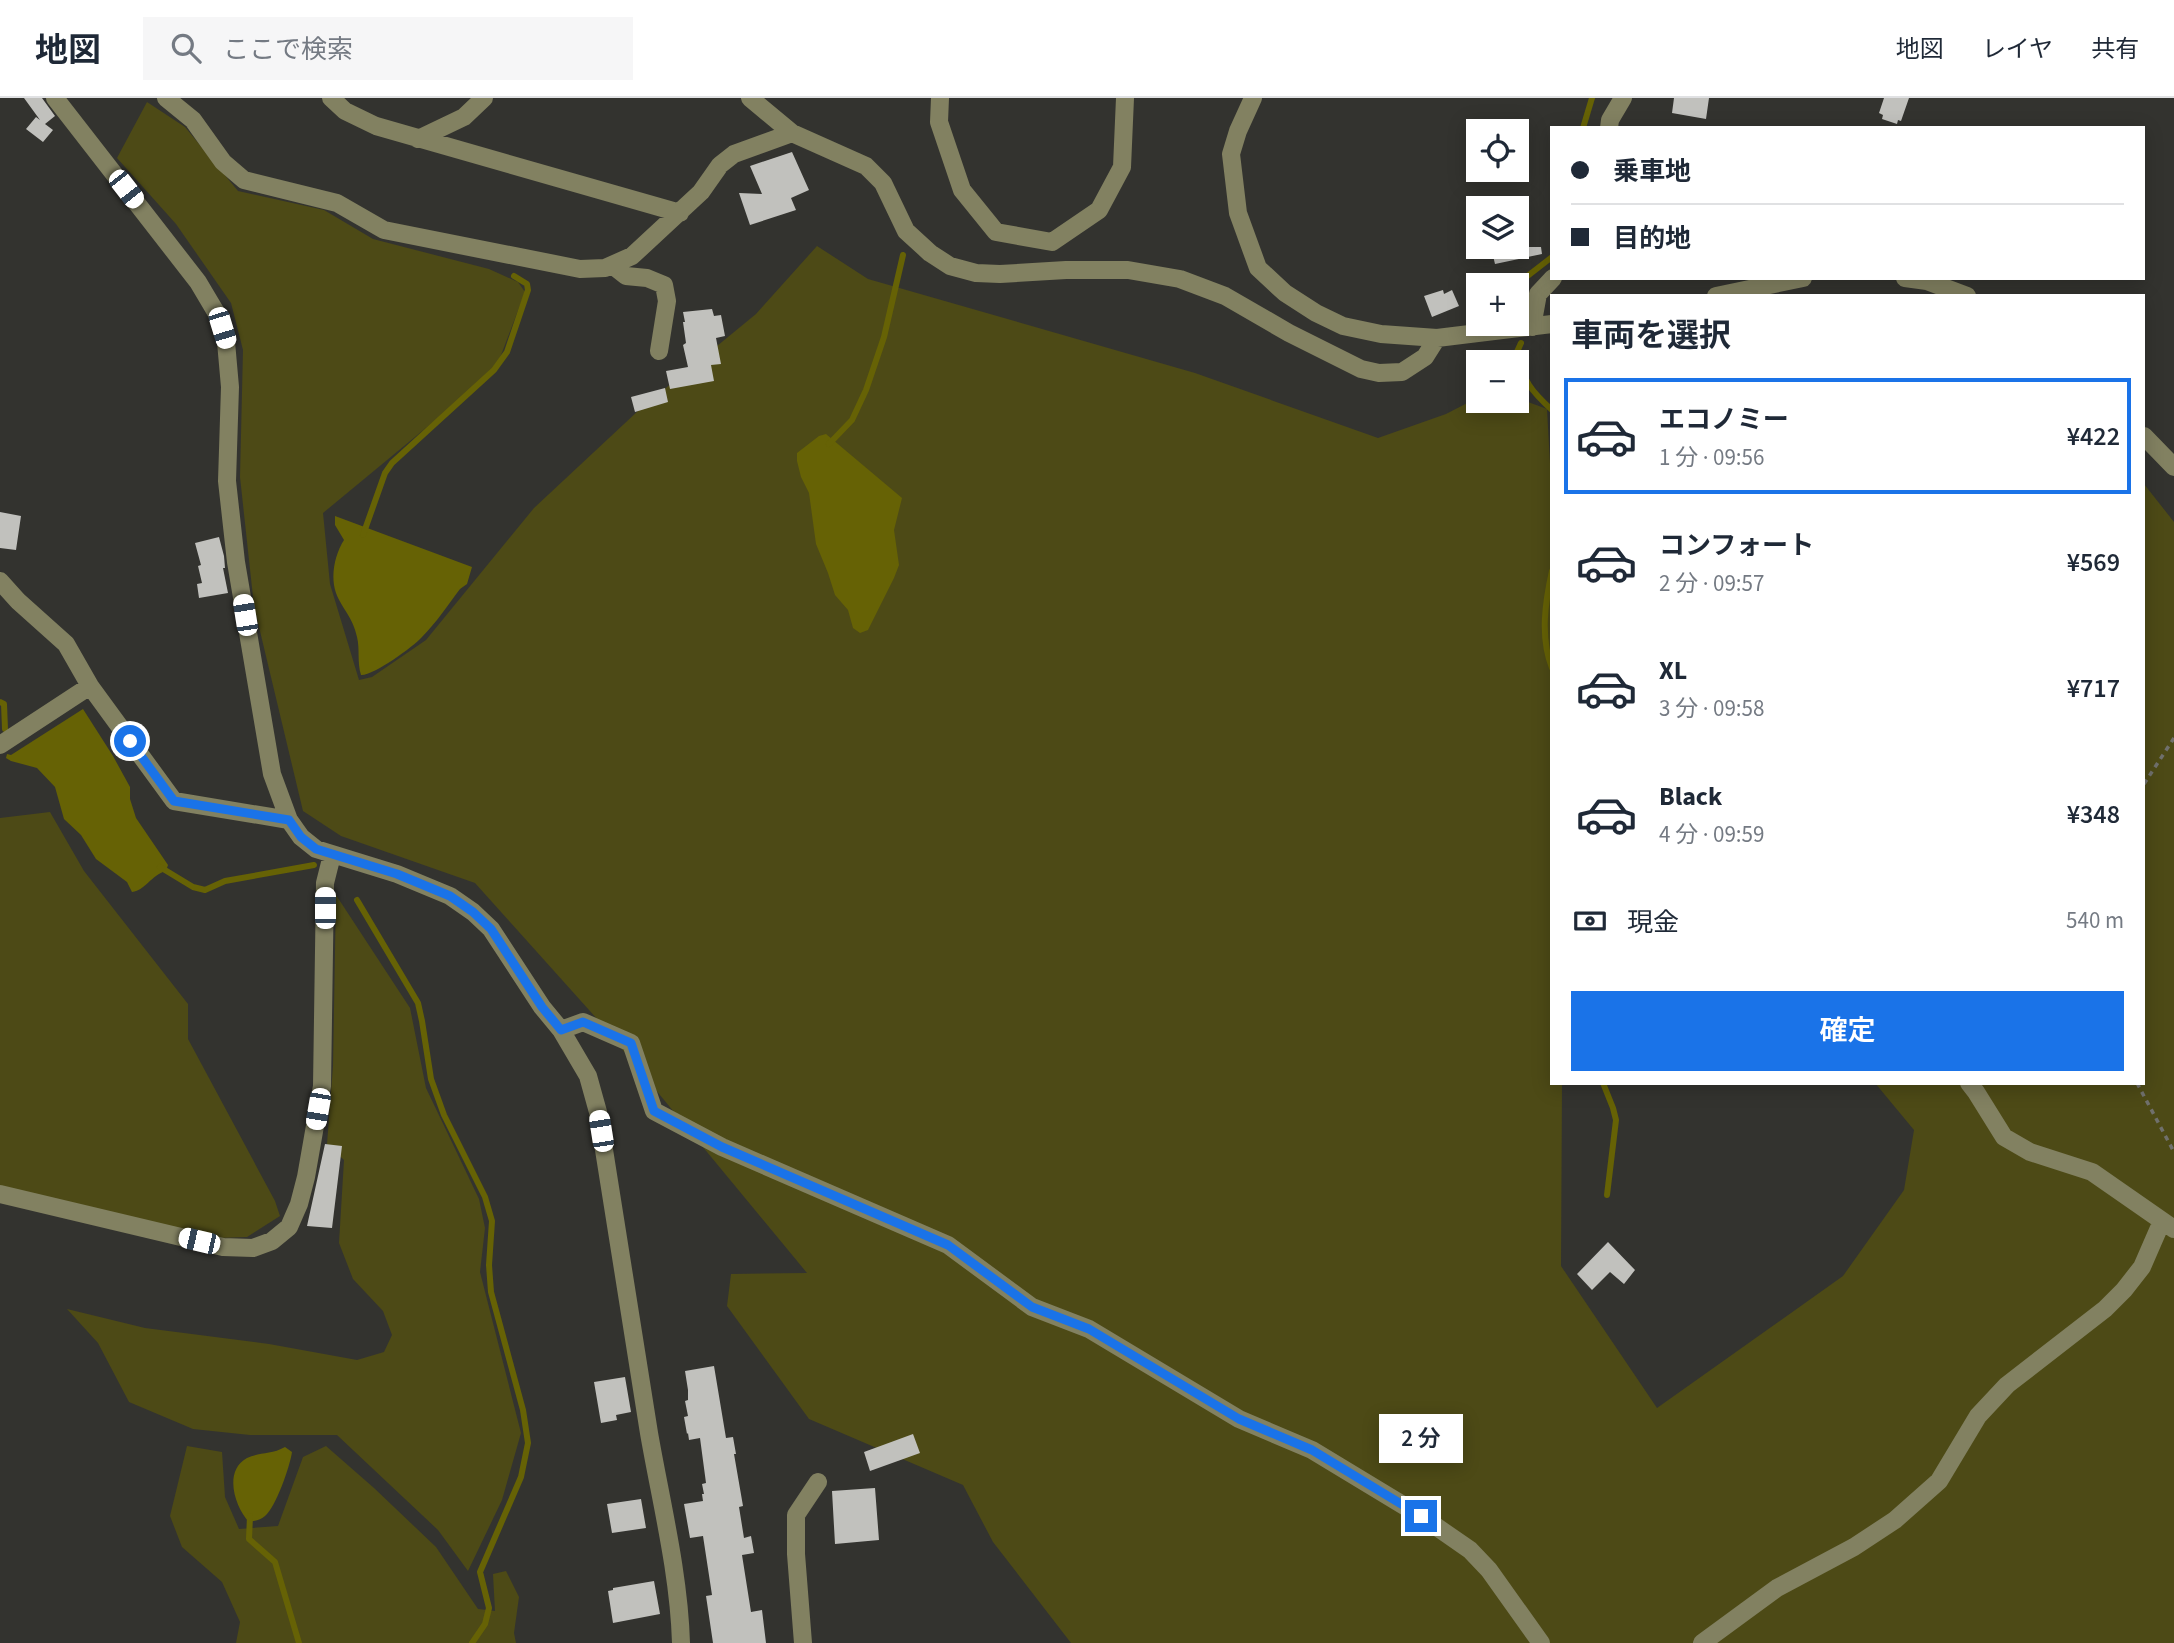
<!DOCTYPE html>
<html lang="ja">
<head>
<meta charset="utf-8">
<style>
  body { margin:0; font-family:"Source Sans 3","Noto Sans JP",sans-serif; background:#f6f6f7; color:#1f2937; height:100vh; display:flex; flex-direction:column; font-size:26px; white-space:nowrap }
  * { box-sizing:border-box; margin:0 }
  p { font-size:23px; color:#747a83 }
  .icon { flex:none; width:38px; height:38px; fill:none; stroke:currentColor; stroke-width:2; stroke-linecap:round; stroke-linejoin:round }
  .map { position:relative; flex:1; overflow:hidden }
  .sheet { position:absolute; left:1550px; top:196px; width:595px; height:791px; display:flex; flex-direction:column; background:#fff; border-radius:0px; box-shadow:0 4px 18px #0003 }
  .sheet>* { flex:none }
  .banner { position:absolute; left:1550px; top:28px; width:595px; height:154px; border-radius:0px; box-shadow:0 4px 18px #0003; display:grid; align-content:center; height:154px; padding:0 21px; background:#fff }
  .buttons { position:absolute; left:1466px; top:21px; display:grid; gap:14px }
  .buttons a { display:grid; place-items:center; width:63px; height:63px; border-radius:0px; background:#fff; box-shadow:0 4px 18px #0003; font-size:35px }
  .end { position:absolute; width:32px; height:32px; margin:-16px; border:9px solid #1a73e8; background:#fff; box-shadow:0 0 0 4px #fff }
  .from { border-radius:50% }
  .bubble { position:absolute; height:49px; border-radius:0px; background:#fff; box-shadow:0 4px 18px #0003; font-size:23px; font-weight:600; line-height:49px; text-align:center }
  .car { position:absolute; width:21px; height:42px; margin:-21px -10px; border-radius:9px; box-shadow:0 0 5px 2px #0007; background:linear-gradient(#fff 24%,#345 0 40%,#fff 0 76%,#345 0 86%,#fff 0) }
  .banner b { display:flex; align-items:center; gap:24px; height:66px; font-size:26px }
  .banner b+b { border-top:2px solid #e0e1e3 }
  .banner i { width:18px; height:18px; background:#1f2937 }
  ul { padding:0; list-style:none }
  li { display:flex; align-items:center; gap:21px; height:116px; margin:0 14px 10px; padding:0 7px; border:4px solid transparent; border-radius:0px }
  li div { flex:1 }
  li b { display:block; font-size:26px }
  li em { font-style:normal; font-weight:600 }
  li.current { border-color:#1a73e8 }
  li>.icon { width:63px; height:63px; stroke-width:1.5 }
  h2 { padding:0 21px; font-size:32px; line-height:84px }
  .pay { display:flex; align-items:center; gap:18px; height:77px; padding:0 21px; font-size:26px }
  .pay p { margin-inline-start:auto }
  .button { display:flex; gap:14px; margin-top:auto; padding:14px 21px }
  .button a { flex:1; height:80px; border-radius:0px; background:#1a73e8; color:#fff; font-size:28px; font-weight:600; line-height:80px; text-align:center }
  header { display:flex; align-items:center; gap:42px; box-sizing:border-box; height:98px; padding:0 35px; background:#fff; border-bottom:2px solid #e0e1e3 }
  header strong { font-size:33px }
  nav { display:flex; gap:38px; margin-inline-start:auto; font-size:24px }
  .search { width:490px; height:63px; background:#f6f6f7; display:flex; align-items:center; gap:18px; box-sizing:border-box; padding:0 24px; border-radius:0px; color:#747a83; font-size:26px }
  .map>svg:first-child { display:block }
</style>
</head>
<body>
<header>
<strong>地図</strong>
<div class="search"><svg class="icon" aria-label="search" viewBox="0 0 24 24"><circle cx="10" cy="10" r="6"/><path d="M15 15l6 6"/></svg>ここで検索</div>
<nav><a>地図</a><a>レイヤ</a><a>共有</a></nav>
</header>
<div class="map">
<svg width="2174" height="1545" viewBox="0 0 2174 1545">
  <rect width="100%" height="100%" fill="#33332f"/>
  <!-- green -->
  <path fill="#4d4a16" d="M147,4L185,29L238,93L324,112L373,141L489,171L518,184L525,194L498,265L450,310L323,415L330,486L359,582L372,579L426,542L534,410L639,312L756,216L817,148L868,181L1195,275L1378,340L1446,316L1479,299V303H1517V300L1547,311L1552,401V985H1562L1561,1168L1657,1310L1843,1178L1904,1092L1914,1032L1875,985H2144V386L2174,424V1545H1071L993,1444L963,1387L809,1321L727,1208L731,1176L807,1175L598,922L475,785L341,738L303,713L254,508L240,379L243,252L231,205L176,126L117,60Z
    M50,714L84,773L188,906V941L275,1103L280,1118L247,1139L218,1140L0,1090V720Z
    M336,797L410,910L426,990L479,1101L485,1130L480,1174L521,1335L502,1402L468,1473L438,1432L337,1337H250L193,1331L129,1304L98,1245L67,1211L145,1230L269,1246L357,1262L384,1254L392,1237L383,1213L353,1181L339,1145L344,1062L327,1046L333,968Z
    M187,1348L222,1354L225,1399L239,1431L278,1428L303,1359L326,1348L374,1390L436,1449L478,1511L495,1513L493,1476L506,1473L519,1499L514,1535L516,1545H236L240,1524L222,1484L182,1449L170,1418Z"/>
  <!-- water -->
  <path fill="#666205" d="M826,336L902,400L894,432L899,467L894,480L868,532L860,535L853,530L848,512L835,497L828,475L816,446L809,395L801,379L797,363V355L819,338Z
    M335,418L472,469L467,486L460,491C448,507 436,525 422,539C413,549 373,578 361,577C357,564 360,551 357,539C353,519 342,511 336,495C330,478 335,456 344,442L335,427Z
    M83,611L113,658L130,689V701L136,720L168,767L166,773C151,777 146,792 132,794L127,784L96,761L81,737L64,721L55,689L37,670L11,663L6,660L7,656L11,657Z
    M285,1349L292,1354C290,1368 276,1409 265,1418C261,1422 254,1423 249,1424C235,1409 223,1373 247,1360C259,1354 271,1357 285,1349Z"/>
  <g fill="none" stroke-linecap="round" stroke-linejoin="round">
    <!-- stream -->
    <path stroke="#666205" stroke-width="6" d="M1583,30L1592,0
      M1516,187L1552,159
      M1521,245L1516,256C1525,284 1530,292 1552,312
      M829,346L852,322L866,292L884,239L903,157
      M363,437L385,375L392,365L494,272L507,254L528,192L527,186L514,178
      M1552,473C1545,505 1540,539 1552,570
      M0,604L4,606L5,631
      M160,769L193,789L205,792L225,783L314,767
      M357,802L418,905L422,923L431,981L444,1017L485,1099L492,1123L489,1167L491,1194L523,1312L528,1345L521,1379L480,1474L489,1510L485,1526L472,1545
      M1603,985L1613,1010L1616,1022L1607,1097
      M250,1418L249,1441L275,1464L299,1545"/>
  </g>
  <!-- building -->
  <path fill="#c1c1bd" d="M24,0H42L55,18L45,26L53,32L43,44L26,31L36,19L40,22Z
    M1674,0H1709L1706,21L1672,15Z
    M1884,0H1909L1901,23L1898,22L1897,26L1882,21L1883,17L1879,15Z
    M792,54L809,92L791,100L796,112L750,127L739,95L762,96L750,68Z
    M1491,149H1541L1542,156L1495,166Z
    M1443,192L1444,196L1452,192L1459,208L1432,219L1424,198Z
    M712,211L714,218L721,217L725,238L716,240L721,266L711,267L714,283L670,291L666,273L688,269L683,247L686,245L683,224H685L683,214Z
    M665,290L668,304L635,314L631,299Z
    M0,414L21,418L16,452L0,450Z
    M219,439L224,458L225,470H223L228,495L199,500L197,486L202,485L198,468L201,467L195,445Z
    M325,1046L342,1048L332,1130L307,1128Z
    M1608,1144L1635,1172L1624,1186L1610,1174L1592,1192L1577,1176Z
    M714,1268L726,1340L733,1339L736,1356H734L743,1408L739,1409L744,1440L751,1438L754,1455L742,1457L751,1514L762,1512L766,1545H713L706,1498L712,1497L703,1438L690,1440L684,1406L703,1403L702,1396H704L702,1386L706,1385L700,1340L689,1342L688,1335L687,1336L684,1319L688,1318L685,1303L688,1302V1292L685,1273Z
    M625,1279L631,1314L616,1317L617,1322L601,1325L594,1284Z
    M913,1336L920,1355L870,1373L864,1354Z
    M875,1390L879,1442L835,1446L832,1393Z
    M641,1401L646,1430L612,1435L607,1406Z
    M654,1483L660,1516L613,1525L608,1493L613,1492V1490Z"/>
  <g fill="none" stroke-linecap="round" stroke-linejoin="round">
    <!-- path -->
    <path stroke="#70706c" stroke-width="3.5" stroke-dasharray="5 5" stroke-linecap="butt" d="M2144,686L2174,640
      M2137,985L2174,1054"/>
    <!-- minor -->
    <path stroke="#828161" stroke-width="18" d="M55,0L198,184L217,216L226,244L230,289L227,383L236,464L272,676L289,722L301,739L316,751L397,776L450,798L473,814L491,831L542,909L561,932L588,978L598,1014C614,1121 631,1228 649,1335C661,1404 679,1475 681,1545
      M166,0L193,22L223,64L244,82L337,105L384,132L580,171L605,170L632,158L701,94L720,67L734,56L792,35
      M331,0L345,13L376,28L680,115
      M750,0L792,35L866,68L883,85L906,133L930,155L950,168L976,175L1000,176L1066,172H1128L1180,181L1225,198L1289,235L1361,271L1379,275L1402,274L1425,259L1437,240
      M940,0L939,24L962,92L996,134L1052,144L1099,112L1122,69L1125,0
      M1253,0L1238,33L1231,56L1238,115L1258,170L1285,195L1316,215L1343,228L1381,236L1437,240L1552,226
      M1609,30L1610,22L1623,0
      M418,41L464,19L484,0
      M612,167L626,178L647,180L664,187L667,203L659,253
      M1905,180L1927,183L1967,198
      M1716,198L1803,180
      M1532,229L1538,196L1553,180
      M2144,338L2174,369
      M0,483L18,503L66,546L90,588L174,703L289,722
      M0,647L90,588
      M561,932L583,924L631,945L654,1013L722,1049L948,1147L1032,1209L1089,1231L1239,1321L1312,1352L1421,1418L1470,1452L1489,1472L1541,1545
      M1969,985L1976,994L2004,1039L2030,1054L2092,1074L2174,1131
      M0,1096L223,1149L253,1150L272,1143L289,1129L299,1106L306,1079L322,988L325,785L332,757
      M803,1545L796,1456V1417L818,1384
      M1702,1545L1777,1490L1854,1449L1895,1422L1939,1383L1978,1318L2007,1287L2105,1211L2124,1192L2142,1169L2162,1123"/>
  </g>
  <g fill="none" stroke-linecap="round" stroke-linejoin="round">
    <!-- route -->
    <path stroke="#1a73e8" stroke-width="9" d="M130,643L174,703L289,722L301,739L316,751L397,776L450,798L473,814L491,831L542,909L561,932L583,924L631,945L654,1013L722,1049L948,1147L1032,1209L1089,1231L1239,1321L1312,1352L1421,1418"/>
  </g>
</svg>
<div class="buttons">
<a><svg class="icon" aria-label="locate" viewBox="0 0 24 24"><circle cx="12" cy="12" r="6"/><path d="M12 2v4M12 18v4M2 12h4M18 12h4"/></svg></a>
<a><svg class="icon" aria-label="layers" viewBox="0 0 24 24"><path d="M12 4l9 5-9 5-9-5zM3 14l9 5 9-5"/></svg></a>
<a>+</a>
<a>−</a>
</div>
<i class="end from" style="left:130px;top:643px"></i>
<i class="end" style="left:1421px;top:1418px"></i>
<div class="bubble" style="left:1379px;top:1316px;width:84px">2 分</div>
<i class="car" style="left:126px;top:91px;rotate:142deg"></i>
<i class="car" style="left:222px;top:230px;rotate:163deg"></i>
<i class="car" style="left:245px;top:517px;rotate:351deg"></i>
<i class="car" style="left:325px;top:810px;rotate:0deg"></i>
<i class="car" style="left:318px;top:1011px;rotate:190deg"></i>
<i class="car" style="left:601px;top:1033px;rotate:351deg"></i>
<i class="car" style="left:199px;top:1143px;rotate:283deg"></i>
<div class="banner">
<b><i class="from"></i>乗車地</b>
<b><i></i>目的地</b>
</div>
<section class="sheet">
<h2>車両を選択</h2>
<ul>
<li class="current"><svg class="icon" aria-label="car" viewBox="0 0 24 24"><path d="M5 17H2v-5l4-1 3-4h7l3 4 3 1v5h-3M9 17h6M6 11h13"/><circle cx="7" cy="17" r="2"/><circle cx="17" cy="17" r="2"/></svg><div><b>エコノミー</b><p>1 分 · 09:56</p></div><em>¥422</em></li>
<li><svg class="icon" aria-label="car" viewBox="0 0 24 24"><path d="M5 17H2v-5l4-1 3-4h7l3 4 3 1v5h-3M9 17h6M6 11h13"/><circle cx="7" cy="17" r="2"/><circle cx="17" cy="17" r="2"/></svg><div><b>コンフォート</b><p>2 分 · 09:57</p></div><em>¥569</em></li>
<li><svg class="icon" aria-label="car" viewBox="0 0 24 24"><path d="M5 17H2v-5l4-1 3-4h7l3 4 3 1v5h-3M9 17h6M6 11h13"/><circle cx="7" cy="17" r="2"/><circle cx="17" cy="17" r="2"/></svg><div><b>XL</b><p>3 分 · 09:58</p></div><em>¥717</em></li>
<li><svg class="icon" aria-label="car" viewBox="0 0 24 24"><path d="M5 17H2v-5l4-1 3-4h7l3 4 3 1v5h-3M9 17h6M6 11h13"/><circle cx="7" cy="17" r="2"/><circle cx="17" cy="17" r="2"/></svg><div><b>Black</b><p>4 分 · 09:59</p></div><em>¥348</em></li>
</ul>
<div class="pay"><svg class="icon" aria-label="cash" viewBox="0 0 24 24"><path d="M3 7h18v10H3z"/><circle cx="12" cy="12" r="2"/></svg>現金<p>540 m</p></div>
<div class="button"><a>確定</a></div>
</section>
</div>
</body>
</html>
